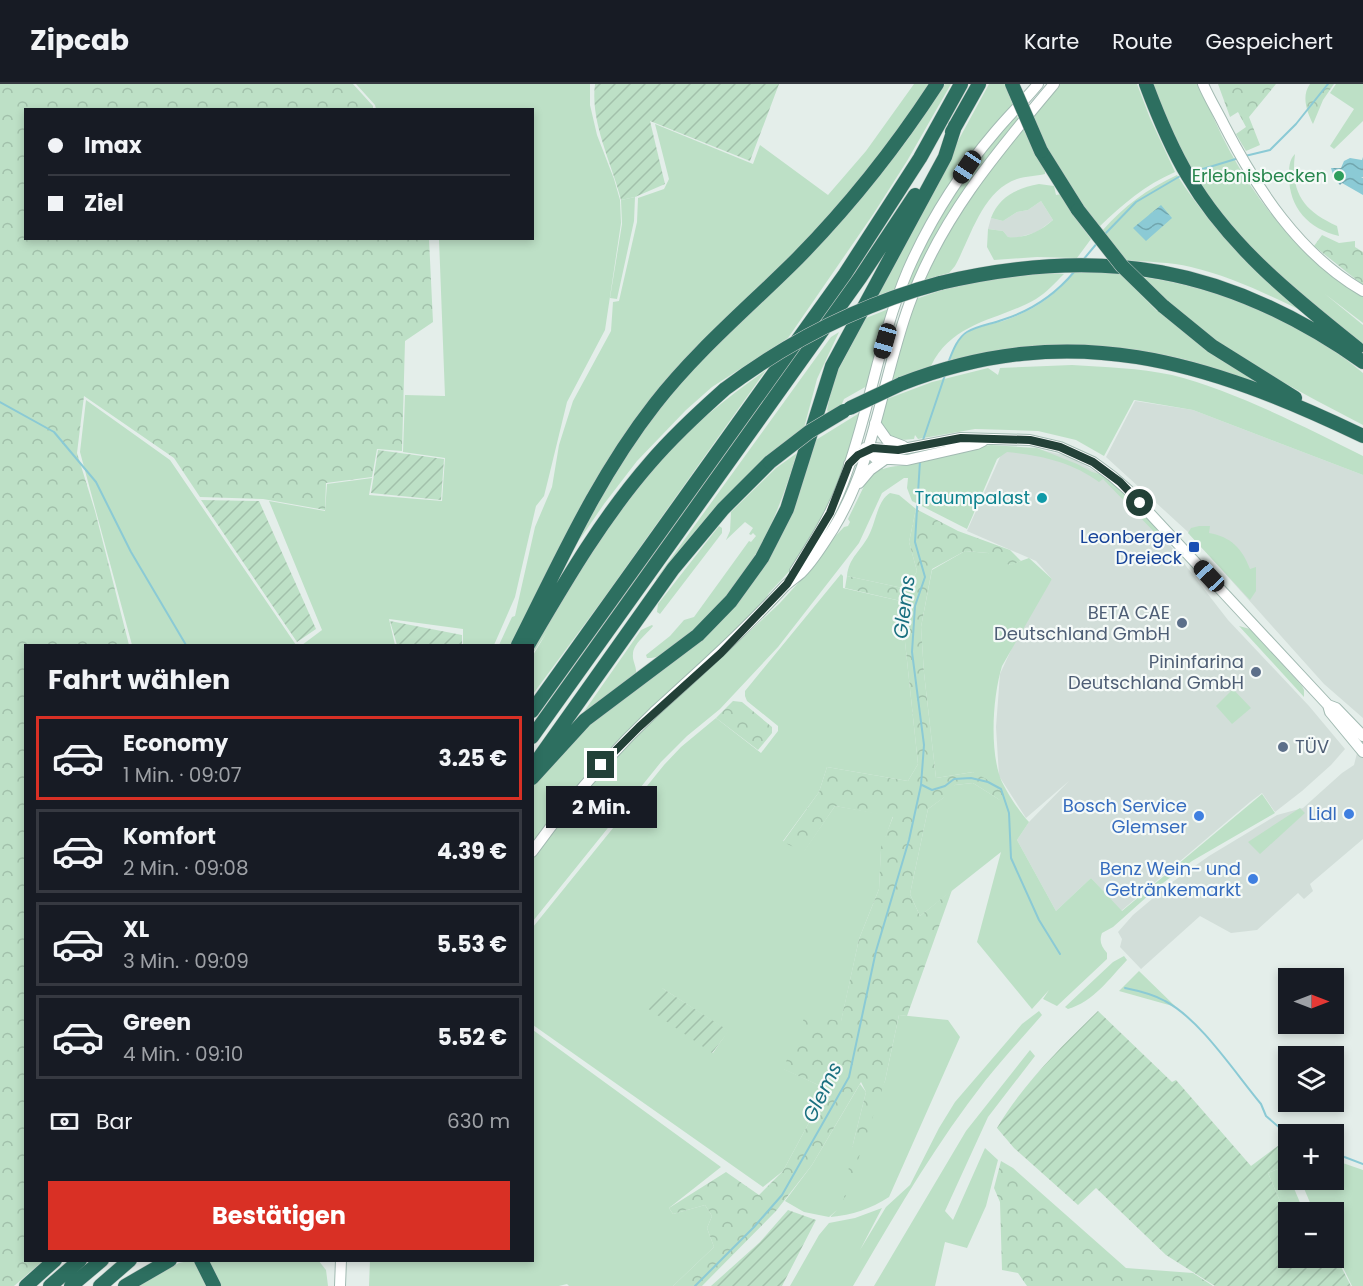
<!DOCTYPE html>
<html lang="de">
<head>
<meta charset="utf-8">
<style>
  body { margin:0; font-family:Poppins,sans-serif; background:#242831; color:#f1f3f6; height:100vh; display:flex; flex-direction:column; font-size:22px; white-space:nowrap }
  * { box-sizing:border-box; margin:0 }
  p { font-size:20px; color:#9ea1a6 }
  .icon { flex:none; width:33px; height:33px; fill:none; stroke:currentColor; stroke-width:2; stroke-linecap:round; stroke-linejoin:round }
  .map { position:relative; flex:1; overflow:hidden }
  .side { position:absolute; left:24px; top:560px; width:510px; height:618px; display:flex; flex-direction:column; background:#171b24; border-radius:0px; box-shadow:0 3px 9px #0003 }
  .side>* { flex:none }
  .guide { position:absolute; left:24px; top:24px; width:510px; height:132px; border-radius:0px; box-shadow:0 3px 9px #0003; display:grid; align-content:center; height:132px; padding:0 24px; background:#171b24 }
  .needle { width:39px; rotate:90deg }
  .fabs { position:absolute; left:1278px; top:884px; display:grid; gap:12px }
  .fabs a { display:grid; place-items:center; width:66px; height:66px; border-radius:0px; background:#171b24; box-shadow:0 3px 9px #0003; font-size:30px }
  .end { position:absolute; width:27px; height:27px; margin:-14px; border:8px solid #234138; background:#fff; box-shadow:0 0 0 3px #fff }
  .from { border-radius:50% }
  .bubble { position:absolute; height:42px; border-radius:0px; background:#171b24; box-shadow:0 3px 9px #0003; font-size:20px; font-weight:700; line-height:42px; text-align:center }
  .car { position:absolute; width:18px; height:36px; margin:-18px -9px; border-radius:8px; box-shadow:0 0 4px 2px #0007; background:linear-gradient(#222 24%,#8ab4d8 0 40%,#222 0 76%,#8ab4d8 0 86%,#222 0) }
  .guide b { display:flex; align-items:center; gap:21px; height:57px; font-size:22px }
  .guide b+b { border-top:2px solid #363941 }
  .guide i { width:15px; height:15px; background:#f1f3f6 }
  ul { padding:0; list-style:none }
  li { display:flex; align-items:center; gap:18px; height:84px; margin:0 12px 9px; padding:0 12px; border:3px solid #363941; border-radius:0px }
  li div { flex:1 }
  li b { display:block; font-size:22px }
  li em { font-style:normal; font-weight:700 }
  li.selected { border-color:#d93025 }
  li>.icon { width:54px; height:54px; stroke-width:1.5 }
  h2 { padding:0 24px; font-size:27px; line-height:72px }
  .pay { display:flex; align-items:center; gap:15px; height:66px; padding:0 24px; font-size:22px }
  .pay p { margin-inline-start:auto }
  .action { display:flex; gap:12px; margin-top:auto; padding:12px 24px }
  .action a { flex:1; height:69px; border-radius:0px; background:#d93025; color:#fff; font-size:24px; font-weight:700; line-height:69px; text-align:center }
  header { display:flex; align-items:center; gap:36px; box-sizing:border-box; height:84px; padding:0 30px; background:#171b24; border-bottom:2px solid #363941 }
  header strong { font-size:28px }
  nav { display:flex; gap:33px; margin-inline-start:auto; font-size:21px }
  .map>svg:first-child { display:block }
</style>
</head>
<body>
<header>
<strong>Zipcab</strong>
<nav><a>Karte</a><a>Route</a><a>Gespeichert</a></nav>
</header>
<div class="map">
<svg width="1363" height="1202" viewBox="0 0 1363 1202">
  <defs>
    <pattern id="forest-crowns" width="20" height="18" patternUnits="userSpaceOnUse" patternTransform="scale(1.5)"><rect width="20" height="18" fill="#bde0c6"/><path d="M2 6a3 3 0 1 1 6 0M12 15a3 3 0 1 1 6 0" fill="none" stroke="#a2c1ab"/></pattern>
    <pattern id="garden-furrows" width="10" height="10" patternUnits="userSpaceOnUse" patternTransform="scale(1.5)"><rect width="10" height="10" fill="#bde0c6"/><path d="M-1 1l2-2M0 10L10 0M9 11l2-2" fill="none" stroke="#a2c1ab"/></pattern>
    <pattern id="water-waves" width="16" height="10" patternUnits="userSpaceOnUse" patternTransform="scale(1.5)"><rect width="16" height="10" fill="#8bcad5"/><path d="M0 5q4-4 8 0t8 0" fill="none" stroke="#71a6ae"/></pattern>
  </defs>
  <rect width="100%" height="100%" fill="#e4eeea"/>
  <!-- built -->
  <path fill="#d2ded9" d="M1041,117L1053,136L1037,148L1016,154L1008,153L1003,147L988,145L991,134L1003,137L1017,128L1028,126Z
    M1135,317L1193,326L1363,391V634L1324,600L1188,448L1106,373Z
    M1004,364H1033L1068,372L1107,394L1162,451L1228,536L1309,622L1345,665L1331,681L1302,707L1275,728L1262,709L1250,718L1121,827L1091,794L1056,827L1017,756L1029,738L1069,697L1026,734L999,692L996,643L1000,590L1027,531L1052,495L1036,477L967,447Z
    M1363,663V755L1310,800L1313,807L1304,815L1298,809L1257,846L1231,849L1200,832L1141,885L1120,863L1122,855L1118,848L1133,831L1171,799L1209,772L1277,731L1303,724L1342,689L1354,681L1357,669Z"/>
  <!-- green -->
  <path fill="#bde0c6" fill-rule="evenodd" d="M356,0H590V21L597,51L614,95L620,116L621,139L605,246L567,318L549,392L544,412L536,422L515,513L494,561H463V545L389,535L395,561H302L322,546L269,417L325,427L327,400L372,394L369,411L442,417L445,374L403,368L405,311L445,312L439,155L532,154V26L376,25L375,21Z
    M914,0H932L839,124L665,302L513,561H499L512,533L515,532L535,443L552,403L559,361L573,317L611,247L613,218L619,217L637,138L638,114L664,105L669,95L655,40L753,80L760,61L828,111L866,67Z
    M945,0H951L907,77L874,129L788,254L712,303L686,326L637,377L604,420L580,455L577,457L629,364L695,281L856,121L908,55Z
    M989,0H1005L1014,24L977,69L899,204L873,213Z
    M1060,0H1137L1150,34L1175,88C1145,101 1123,120 1099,143L1084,123H1082L1049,69L1032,32Z
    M1150,0H1200C1230,85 1286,165 1363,213V239L1325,210L1363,241V260L1301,212L1228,142L1182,72Z
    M1336,0H1363V37L1334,65L1330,62L1354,25L1330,9Z
    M1015,28L1019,36L964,105L943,139L912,200L903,202L944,123Z
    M1023,45L1045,86V90C1036,92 1026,92 1017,95C982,107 971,153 955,182L949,189L923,196L952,140L971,111Z
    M1295,70C1290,108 1303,127 1337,142L1339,152C1309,145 1289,124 1289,92C1289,84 1289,76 1295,70Z
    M1177,91C1210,143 1253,186 1300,226C1265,209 1229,192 1191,183C1170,178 1148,178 1126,176L1102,147C1124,122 1147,105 1177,91Z
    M1039,100L1054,102L1056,111L1061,110L1073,131L1091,155L1077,174L1037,173L994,176L987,163L988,145L1003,147L1008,153C1025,155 1041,147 1053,136L1041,117L1028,126L1017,128L1003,137L991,134C999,112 1018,104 1039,100Z
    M635,113L634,137L617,215L610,214L622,140L621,116Z
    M1096,188L1121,190L1157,227L1159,226C1194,258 1234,281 1274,307C1244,295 1214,283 1183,275C1107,255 1026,260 950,276C953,267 958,254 967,249C978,242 992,240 1003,237C1032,227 1055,213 1073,189Z
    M1047,189L1064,190C1055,199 1047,208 1036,215C998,237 953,237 931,282L891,296L916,215L942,206L988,196Z
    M1142,193C1221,204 1302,237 1363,289V341C1298,307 1231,273 1175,225C1164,215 1153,204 1142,193Z
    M891,224L867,302L844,315L841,322L828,328L827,326L833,296L853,258L861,236Z
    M839,248L817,295L804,344L767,372L658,496L656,495L831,253Z
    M1072,281C1105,283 1139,284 1172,291C1235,307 1305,343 1363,372V391L1193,326L1134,316L1104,372L1076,356L1038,347L975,345L918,355L915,351L914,355C897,357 893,356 881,343V335L887,315L932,298L988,284L998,291L1000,284Z
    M766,286L604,514L533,610V571L547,548L533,569V566C570,501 609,431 661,375C692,341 729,312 766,286Z
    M86,316L170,376L296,561H132L80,368Z
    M861,328L834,413L797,479L769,509L764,518L533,761V699L560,666L745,505L811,359Z
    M991,361L1037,364L1077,380L1092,388L1103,391L1115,400L1158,445L1161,455L1103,395L1099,398C1072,378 1040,371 1007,368L997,375L967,445L912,417L907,404L908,394H904L882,409L859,459L778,563L720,625L687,652L661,678L533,837V774L569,725L632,656L779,520L799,498L826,462L844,443L848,442L850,438L848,435L867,396L882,383L883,385C892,382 898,382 906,381C935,376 962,364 991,361Z
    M797,369C774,445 748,500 686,552C675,561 663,575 647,574L646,571L670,552L684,536L694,533L749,457L751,458L756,452L753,449L751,451L749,450L753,444L745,438L726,456L730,447L731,428L776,384Z
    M890,409L899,411L916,425L909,458L917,487L907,505L847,492C849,473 861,467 869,451C876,438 877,417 890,409Z
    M719,442L722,444V449L660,530L657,528L658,520Z
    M1199,442H1210L1209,449C1231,453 1242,464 1250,485L1256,483V507L1250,516L1188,449L1191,444Z
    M965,467L988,469L1010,481L1029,474L1052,495L1002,582C993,612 990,660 999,690C1002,702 1020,729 1029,738L1017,756L1056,827L1091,794L1122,827L1262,710L1275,729L1192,777L1159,802L1113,843L1102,849C1099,857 1101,862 1107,869V875L1057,922L1043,915L1049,906L1032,925L977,858L1001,768L920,832L910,810L928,725L943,714L955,701L973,699L1000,716L973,688L936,694L924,589L921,543L932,486Z
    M841,490L843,492V504L905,518L903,539L918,680L908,697L827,683L819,708L783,757L804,767L835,722L893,732L881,766L879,805L859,855L841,938L784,985L827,1005L783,1087L763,1103L533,941V843L664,681L681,663L716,634L761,669L778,647V642L747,617L745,612V607ZM662,904L728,947L713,969H712Z
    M652,541L653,542C647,550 633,560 633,570C632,577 637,582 636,590L583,629L641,546Z
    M1239,542L1250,545L1302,602L1304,606V613Z
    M1233,605L1251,624L1232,640L1216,622Z
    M1300,724L1305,729L1260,770L1248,758Z
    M1124,872L1127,876C1110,894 1093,918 1068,925L1065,923L1113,878Z
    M1139,887L1176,923L1119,907Z
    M1039,927L1042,931C1023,953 1003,974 985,997C935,1061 894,1132 853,1202H790L819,1151L829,1139L855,1134L882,1124L860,1166L886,1123L910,1101L939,1044L955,1018L1022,940Z
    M899,931L948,936L960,953L889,1113C870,1125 853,1131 830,1133L837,1126L829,1133L804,1128L785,1117L812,1081L860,1000L866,1008L852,1064L885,997Z
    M533,946L721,1083L669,1124L673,1130L705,1121L712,1132L707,1144L714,1163L673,1202H569L567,1200L559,1202H369L370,1176H532Z
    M1030,966L1035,972L988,1033L945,1127L953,1136L985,1064L998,1076L986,1122L967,1164L945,1158L935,1202H874L966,1047Z
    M1334,1076L1363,1086V1202H1352L1334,1165V1128H1314L1300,1095H1334Z
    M1285,1082L1288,1095H1290L1304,1128H1288V1136L1268,1089Z
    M193,1176L208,1202H137L179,1179Z
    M208,1176H318L326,1186L328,1202H221Z"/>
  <!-- forest -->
  <path fill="url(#forest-crowns)" d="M0,0H353L373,22V25L26,26V154L429,155L433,238L405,257L402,367L377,365L372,393L326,399L325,426L263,415L200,413L174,374L84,312L77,369L95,427L129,561H26V1176H44L14,1202H0Z
    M1218,0H1276L1249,33L1260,61L1246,67L1236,50L1246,43L1238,28L1230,33Z
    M1310,0H1334L1323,16L1313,40C1307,28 1301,12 1310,0Z
    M1322,151L1339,159L1355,157V163L1363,168V201L1314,162Z
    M916,425L958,447L1010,466L1021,477L1011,481L993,477L988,469L965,467L932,485L921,543L924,589L936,694L973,688L1003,704V718L973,699L955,701L953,707L928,725L910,810L920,832L952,806L907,932L899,931L885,997L843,1120L852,1064L866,1008L861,998L812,1081L776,1127L702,1202H673L714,1163L707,1144L712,1132L705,1121L673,1130L669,1124L726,1088L759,1111L783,1087L827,1005L783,985L805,932L841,937L859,855L879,805L881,763L893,733L835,722L804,768L783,758L819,708L827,683L908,697L918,680L903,539L905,518L845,504L847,492L907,505L917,487L909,458Z
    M733,617L742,618L772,643V649L758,666L716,634Z
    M1001,1077L1013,1084L1126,1184L1193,1189L1213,1202H1027L1018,1189L1002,1186L1000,1118L994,1104Z"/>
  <!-- garden -->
  <path fill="url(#garden-furrows)" d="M595,0H779L750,77L650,37L665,100L635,113L621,116C612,79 590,39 595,0Z
    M378,366L444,375L441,416L371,409Z
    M201,416L259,417L316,545L297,558Z
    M390,537L462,551V561H397Z
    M662,904L729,947L712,969L647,924Z
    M1098,927L1172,998L1176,996L1251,1082L1283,1058L1288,1070V1090L1285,1082L1268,1089L1288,1136V1173H1334V1169L1351,1202H1215L1166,1171L1096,1104L1078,1121L1014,1064L997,1044C1023,1000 1061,963 1098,927Z
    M788,1126L816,1136L782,1202H711L760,1158Z"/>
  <!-- water -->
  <path fill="url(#water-waves)" d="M1363,73V93H1361L1363,94V111L1342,99L1340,101L1334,94L1331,84H1341L1344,77L1350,74L1362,76Z
    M1161,121L1172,134L1146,157L1133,144Z"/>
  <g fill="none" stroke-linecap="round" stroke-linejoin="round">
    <!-- stream -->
    <path stroke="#8bcad5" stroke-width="2" d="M1245,72L1270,66L1296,40L1328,0
      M1193,88L1239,74
      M1104,151L1136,118L1182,91
      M1083,176L1098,158
      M948,279C952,269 957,254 967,248C977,242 991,240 1002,236C1031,227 1054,212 1074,188
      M0,318L54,348L96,398L131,468L186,561
      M922,359L945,291
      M922,701L932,706L945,702L954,695L971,694L988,698L1001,705L1009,729L1011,774L1039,836L1060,870
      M1125,904C1140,907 1153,910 1165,917C1200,935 1235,989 1261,1020L1266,1032L1288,1051
      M1334,1069L1363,1080
      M695,1202L754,1143L782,1111L849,993L876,867L909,756L921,701L924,661L912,568L915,522L925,493L915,458L920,377"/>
    <defs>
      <path id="secondary" d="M1203,0C1209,14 1217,27 1224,41C1257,105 1299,170 1363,207
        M875,339L887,356L903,362
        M865,364L875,374L907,376L977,360L983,357
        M849,380L858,371L873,364L898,366L961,354L1030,356L1060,363L1093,378L1112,392L1128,406L1328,621L1330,628L1363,668
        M859,399L870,386L884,376
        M795,487C813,459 831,431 843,399C869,330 879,254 908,186C930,136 960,89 995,48C1009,31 1025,16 1038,0
        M1328,621L1336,624L1363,652
        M532,768C569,717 609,671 654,628C699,587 743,548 784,503C790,497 797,493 802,488C814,476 824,459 833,445C875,377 882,295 909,221C940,135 996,69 1054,0
        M340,1202L341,1176"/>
      <path id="highway" d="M1146,0C1158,32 1170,62 1188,92C1229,162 1293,213 1357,264
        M952,48L979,0
        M1041,67L1078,126
        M940,199C1101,161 1227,182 1363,278
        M1163,222L1212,262L1295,314
        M901,300C1072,234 1206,277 1363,352
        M518,561C560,478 597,394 655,320C697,266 750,222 798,174C851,120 896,63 937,0
        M528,561C565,498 602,434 650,379C673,352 698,329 725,305
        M532,627L845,190L920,74L961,0
        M532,653L860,194L915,111
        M534,681L673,485L723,425L770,378
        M532,694L585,636L698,551L731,517L762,474L787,425L832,282L945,73L955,42
        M201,1176L214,1202
        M26,1202L55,1176
        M50,1202L80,1176
        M71,1202L102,1176
        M100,1202L130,1176
        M125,1202L170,1176"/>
    </defs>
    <!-- secondary casing -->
    <use href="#secondary" stroke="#a2bab2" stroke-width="12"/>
    <!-- highway casing -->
    <use href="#highway" stroke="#c1cac7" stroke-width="15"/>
    <!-- secondary -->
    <use href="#secondary" stroke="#fff" stroke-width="10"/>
    <!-- highway -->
    <use href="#highway" stroke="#2d6f60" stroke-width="14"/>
    <defs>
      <path id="highway-bridge" d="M1012,0L1041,67
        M1078,126L1122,182L1163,222
        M725,305C789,257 862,220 940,199
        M850,324L901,300
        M770,378L809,348L844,327"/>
    </defs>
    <!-- highway-bridge casing -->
    <use href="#highway-bridge" stroke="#c1cac7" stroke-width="15" stroke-linecap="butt"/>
    <!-- highway-bridge -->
    <use href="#highway-bridge" stroke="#2d6f60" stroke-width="14"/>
  </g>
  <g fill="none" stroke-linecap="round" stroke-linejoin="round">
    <!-- route -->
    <path stroke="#234138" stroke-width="8" d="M601,681L639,643L721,569L787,500L830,429L849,380L858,371L873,364L898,366L961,354L1030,356L1060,363L1093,378L1120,398L1140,419"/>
  </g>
  <!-- markers -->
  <circle fill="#2e9e5b" stroke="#f5faf8" stroke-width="2" cx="1339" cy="92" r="6"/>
  <circle fill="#0f9aa8" stroke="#f5faf8" stroke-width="2" cx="1042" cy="414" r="6"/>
  <rect fill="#1a4fb4" stroke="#f5faf8" stroke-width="2" x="1188" y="457" width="12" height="12" rx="3"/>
  <g fill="#5c6f8a" stroke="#f5faf8" stroke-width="2">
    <circle cx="1182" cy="539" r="6"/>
    <circle cx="1256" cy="588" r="6"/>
    <circle cx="1283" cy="663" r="6"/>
  </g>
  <g fill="#3f7fe0" stroke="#f5faf8" stroke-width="2">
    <circle cx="1349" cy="730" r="6"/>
    <circle cx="1199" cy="732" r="6"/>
    <circle cx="1253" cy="795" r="6"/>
  </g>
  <g text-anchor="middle" stroke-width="4.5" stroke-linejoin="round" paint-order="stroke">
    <!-- leisure labels -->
    <g font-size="18" fill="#27864d" stroke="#f5faf8" text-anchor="end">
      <text x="1327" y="98">Erlebnisbecken</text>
    </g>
    <!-- culture labels -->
    <g font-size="18" fill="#0d838f" stroke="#f5faf8" text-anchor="end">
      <text x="1030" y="420">Traumpalast</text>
    </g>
    <!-- transit labels -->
    <g font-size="18" fill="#164399" stroke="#f5faf8" text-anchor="end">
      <text x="1182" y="459">Leonberger<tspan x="1182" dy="21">Dreieck</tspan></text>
    </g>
    <!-- service labels -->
    <g font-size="18" fill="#4e5e75" stroke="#f5faf8" text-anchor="end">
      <text x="1170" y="535">BETA CAE<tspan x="1170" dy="21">Deutschland GmbH</tspan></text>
      <text x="1244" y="584">Pininfarina<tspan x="1244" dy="21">Deutschland GmbH</tspan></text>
      <text x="1295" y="669" text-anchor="start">TÜV</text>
    </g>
    <!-- shop labels -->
    <g font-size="18" fill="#366cbe" stroke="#f5faf8" text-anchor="end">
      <text x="1187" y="728">Bosch Service<tspan x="1187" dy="21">Glemser</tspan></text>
      <text x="1337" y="736">Lidl</text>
      <text x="1241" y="791">Benz Wein- und<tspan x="1241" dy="21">Getränkemarkt</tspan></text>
    </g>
    <!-- water labels -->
    <g font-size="20" font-style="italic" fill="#1a7080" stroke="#f5faf8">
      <text transform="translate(904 523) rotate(-83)" y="7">Glems</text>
      <text transform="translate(822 1008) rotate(-64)" y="7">Glems</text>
    </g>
  </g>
</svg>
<div class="fabs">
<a><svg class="needle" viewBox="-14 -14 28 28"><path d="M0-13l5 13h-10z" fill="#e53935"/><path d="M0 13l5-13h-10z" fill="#9ea1a6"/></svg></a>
<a><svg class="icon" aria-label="layers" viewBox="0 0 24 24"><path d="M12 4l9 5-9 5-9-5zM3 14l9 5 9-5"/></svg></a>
<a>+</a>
<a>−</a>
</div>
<i class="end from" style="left:1140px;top:419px"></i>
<i class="end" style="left:601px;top:681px"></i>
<div class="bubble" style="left:546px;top:702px;width:111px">2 Min.</div>
<i class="car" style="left:967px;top:83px;rotate:214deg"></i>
<i class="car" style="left:885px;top:257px;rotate:196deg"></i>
<i class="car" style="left:1209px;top:492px;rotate:317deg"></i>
<div class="guide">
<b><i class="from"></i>Imax</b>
<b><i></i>Ziel</b>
</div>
<section class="side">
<h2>Fahrt wählen</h2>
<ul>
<li class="selected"><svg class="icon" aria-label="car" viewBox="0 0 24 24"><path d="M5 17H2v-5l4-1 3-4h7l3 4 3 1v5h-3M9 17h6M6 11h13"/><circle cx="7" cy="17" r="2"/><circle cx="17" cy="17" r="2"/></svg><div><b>Economy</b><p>1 Min. · 09:07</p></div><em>3.25 €</em></li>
<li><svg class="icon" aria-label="car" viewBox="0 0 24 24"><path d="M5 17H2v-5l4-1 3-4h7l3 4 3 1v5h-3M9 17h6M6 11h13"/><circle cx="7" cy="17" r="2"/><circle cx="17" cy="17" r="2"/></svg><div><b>Komfort</b><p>2 Min. · 09:08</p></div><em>4.39 €</em></li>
<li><svg class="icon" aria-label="car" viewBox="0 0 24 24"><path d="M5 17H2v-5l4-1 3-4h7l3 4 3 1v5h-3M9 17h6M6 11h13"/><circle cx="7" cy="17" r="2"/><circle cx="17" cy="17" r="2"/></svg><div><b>XL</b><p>3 Min. · 09:09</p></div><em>5.53 €</em></li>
<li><svg class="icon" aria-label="car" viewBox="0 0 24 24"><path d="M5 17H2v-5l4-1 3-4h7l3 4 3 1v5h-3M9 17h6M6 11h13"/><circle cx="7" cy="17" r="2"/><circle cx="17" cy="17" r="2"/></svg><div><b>Green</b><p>4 Min. · 09:10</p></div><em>5.52 €</em></li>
</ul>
<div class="pay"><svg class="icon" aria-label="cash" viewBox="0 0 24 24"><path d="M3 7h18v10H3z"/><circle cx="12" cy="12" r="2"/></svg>Bar<p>630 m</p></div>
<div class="action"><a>Bestätigen</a></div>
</section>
</div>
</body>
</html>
